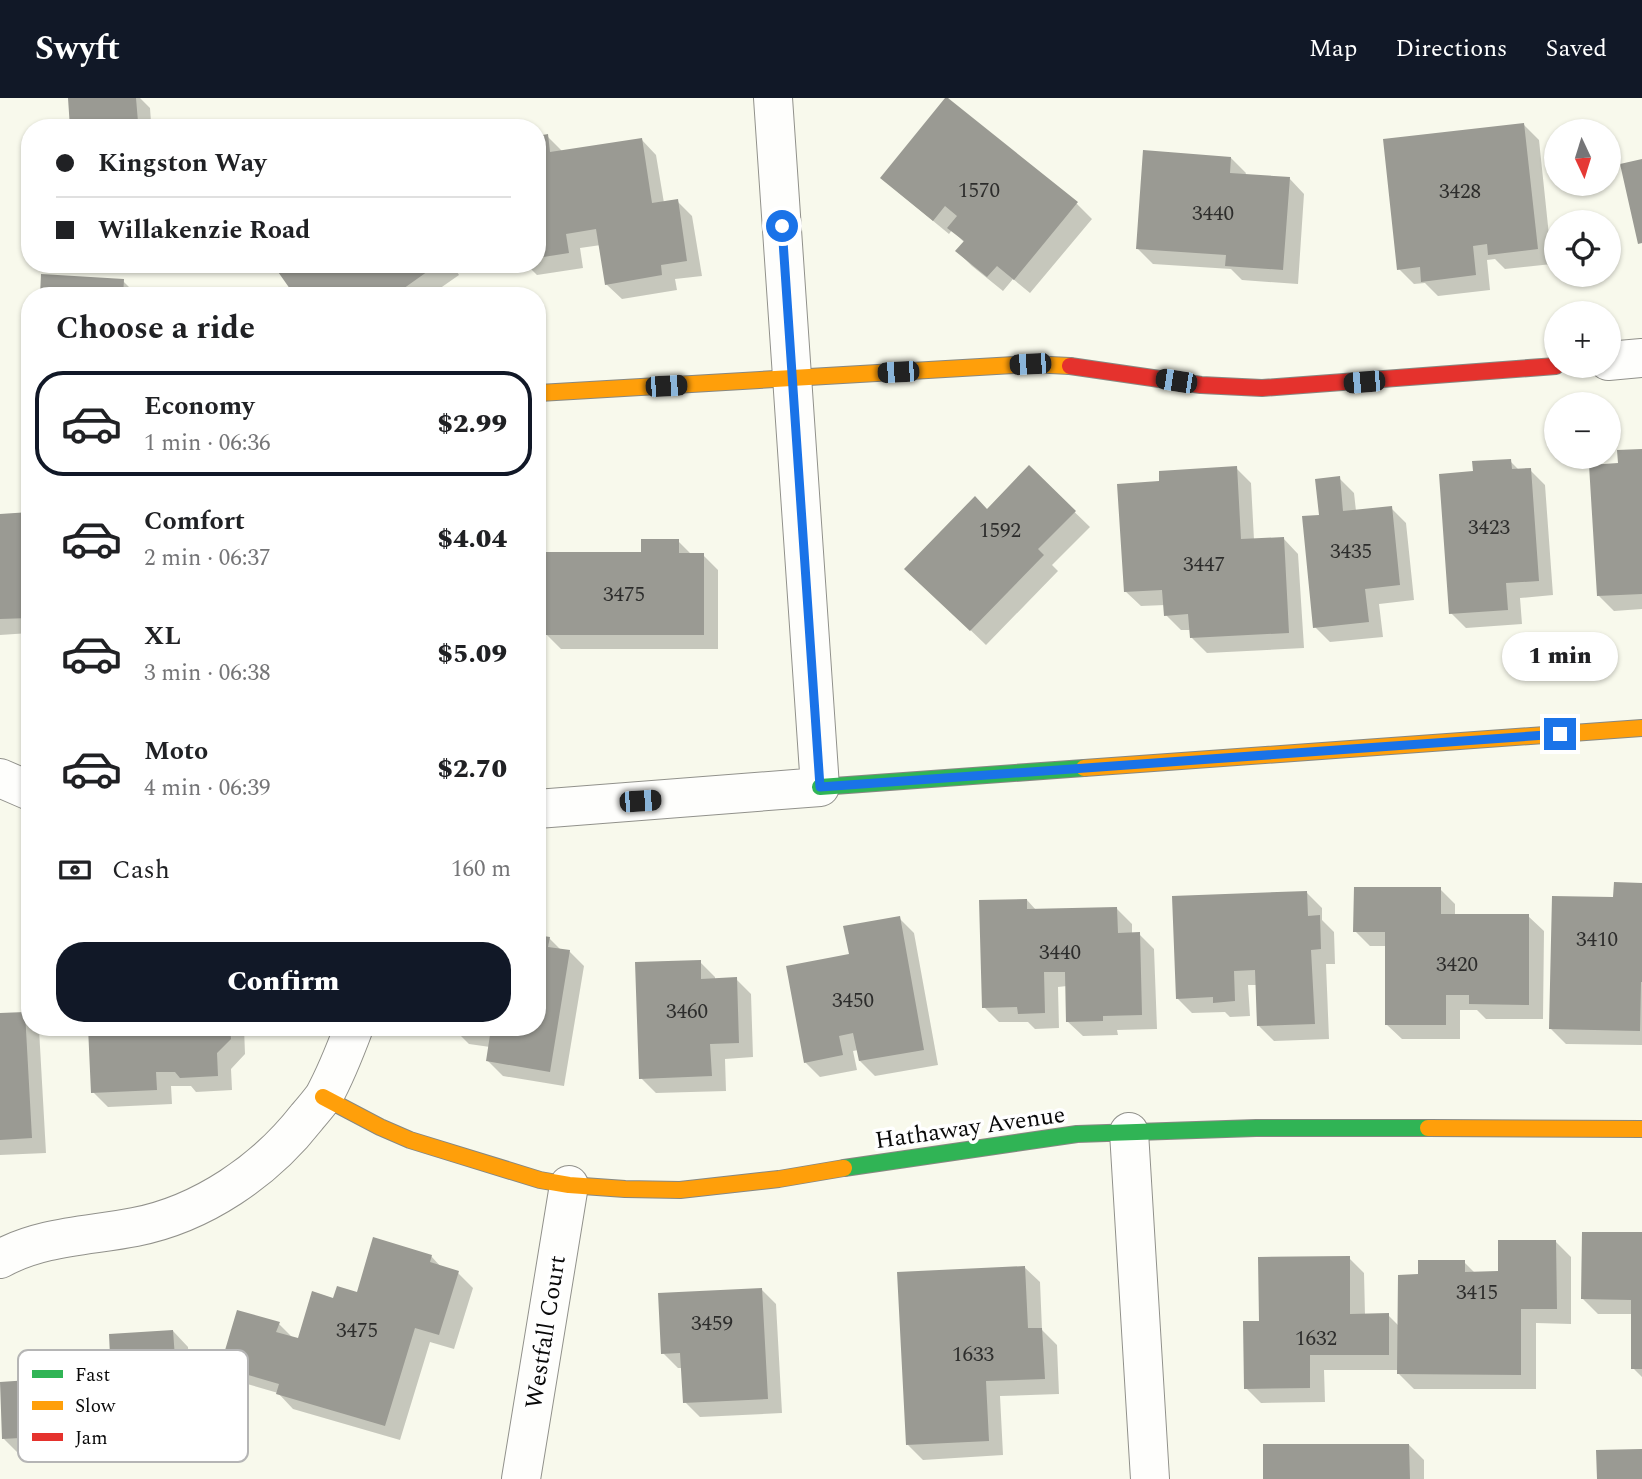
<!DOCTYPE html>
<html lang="en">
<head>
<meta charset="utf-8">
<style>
  body { margin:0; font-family:Spectral,serif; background:#f2f2f2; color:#202124; height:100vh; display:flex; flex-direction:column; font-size:26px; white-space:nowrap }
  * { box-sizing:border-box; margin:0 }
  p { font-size:23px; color:#757577 }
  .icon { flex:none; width:38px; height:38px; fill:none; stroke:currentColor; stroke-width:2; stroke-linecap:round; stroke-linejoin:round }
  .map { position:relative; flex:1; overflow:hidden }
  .drawer { position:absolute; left:21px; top:189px; width:525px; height:749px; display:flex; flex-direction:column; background:#fff; border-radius:28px; box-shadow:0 2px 5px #0004 }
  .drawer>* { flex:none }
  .banner { position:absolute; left:21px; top:21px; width:525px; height:154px; border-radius:28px; box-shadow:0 2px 5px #0004; display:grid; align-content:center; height:154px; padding:0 35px; background:#fff }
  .needle { width:46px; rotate:176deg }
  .controls { position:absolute; left:1544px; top:21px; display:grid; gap:14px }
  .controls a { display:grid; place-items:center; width:77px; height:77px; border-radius:50%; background:#fff; box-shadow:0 2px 5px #0004; font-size:35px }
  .end { position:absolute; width:32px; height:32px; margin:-16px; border:9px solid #1a73e8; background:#fff; box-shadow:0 0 0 4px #fff }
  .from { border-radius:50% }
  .bubble { position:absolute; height:49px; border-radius:24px; background:#fff; box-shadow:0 2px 5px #0004; font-size:23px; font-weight:800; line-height:49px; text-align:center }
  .car { position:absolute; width:21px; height:42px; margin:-21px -10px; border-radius:9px; box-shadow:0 0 5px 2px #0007; background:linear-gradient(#222 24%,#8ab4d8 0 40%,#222 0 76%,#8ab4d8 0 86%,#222 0) }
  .banner b { display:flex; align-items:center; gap:24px; height:66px; font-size:26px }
  .banner b+b { border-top:2px solid #e0e0e0 }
  .banner i { width:18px; height:18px; background:#202124 }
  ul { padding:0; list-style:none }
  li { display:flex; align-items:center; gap:21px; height:105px; margin:0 14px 10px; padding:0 21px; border:4px solid transparent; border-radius:28px }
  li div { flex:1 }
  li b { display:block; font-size:26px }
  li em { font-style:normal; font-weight:800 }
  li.active { border-color:#111827 }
  li>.icon { width:63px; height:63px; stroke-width:1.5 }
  h2 { padding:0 35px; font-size:32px; line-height:84px }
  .pay { display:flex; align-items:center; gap:18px; height:77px; padding:0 35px; font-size:26px }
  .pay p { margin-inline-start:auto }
  .action { display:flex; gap:14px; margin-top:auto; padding:14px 35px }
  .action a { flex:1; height:80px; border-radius:28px; background:#111827; color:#fff; font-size:28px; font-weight:800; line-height:80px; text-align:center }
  header { display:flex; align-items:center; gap:42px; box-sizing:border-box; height:98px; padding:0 35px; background:#111827; color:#fff }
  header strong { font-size:33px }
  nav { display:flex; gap:38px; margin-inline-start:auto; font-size:24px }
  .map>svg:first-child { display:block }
</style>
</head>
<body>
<header>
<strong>Swyft</strong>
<nav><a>Map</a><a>Directions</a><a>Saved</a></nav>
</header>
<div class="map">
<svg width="1642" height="1381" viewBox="0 0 1642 1381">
  <rect width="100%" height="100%" fill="#f8f9ec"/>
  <!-- shadow -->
  <path fill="#0003" d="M69,0H140L150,10L151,24L174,23L181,30H72Z
    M1524,27L1539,42L1552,166L1505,171L1495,161L1487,162L1490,192L1438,198L1425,185L1414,186L1399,171Z
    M547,38L563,54L641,41L656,57L664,105L677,103L692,118L702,178L675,181L677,192L622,201L606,186L601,147L580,150L583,170L537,177L526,166H537V40Z
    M1231,60L1246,75L1245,78L1289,80L1304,96L1298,186L1242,182L1231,171L1153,166L1138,151Z
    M883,79L1077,106L1092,121L1030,195L1013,181L1003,193L972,168L957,153L965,145L952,132L949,136L898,94Z
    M286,166H458L454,169L459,177L429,198H297Z
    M123,183L138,198H41Z
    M1642,353V511L1614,513L1599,498L1620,367Z
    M1510,363L1520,373L1530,372L1545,387L1553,497L1520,500L1522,526L1466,530L1451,515L1475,375Z
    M1029,370L1090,429L1052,467L1058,473L986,547L907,471L987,413Z
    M1236,370L1251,385L1254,442L1283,440L1298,456L1304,550L1207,555L1192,540L1191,532H1181L1166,517L1165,507L1141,508L1125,493L1161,384Z
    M1339,380L1354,395L1356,413L1391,410L1406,425L1414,502L1379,506L1383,539L1330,544L1315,529L1320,419Z
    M30,416V535L0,537V418Z
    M678,443L692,457H703L718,472V551H561L546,536L643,456Z
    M1642,786V947L1566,946L1551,931L1614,801Z
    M1440,791L1455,806V818H1528L1544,833L1543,921H1486L1477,912H1460V941H1402L1386,926L1387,848H1370L1355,833Z
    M1307,795L1322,810V822L1334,834L1335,866H1326L1329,941L1274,943L1259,928L1257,887H1248L1250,918L1230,919L1225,914L1192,915L1177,900Z
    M1027,802L1036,812L1117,811L1132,826V836H1139L1154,851L1157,931L1117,932L1118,937L1083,938L1067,923V888L1058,889L1059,930L1035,931L1028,924H999L984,909Z
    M899,820L914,835L938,967L875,978L860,963L858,952L853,953L857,972L820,979L805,964Z
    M549,840L561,852L569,853L584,868L564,988L503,978L488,963L490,949L469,946L454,931L537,929Z
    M700,864L715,879V882L736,881L751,896L753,959L725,961L726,993L656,995L641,980Z
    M24,916L30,921V929H38L39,931L46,1055L0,1057V917Z
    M152,929H244L245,956L231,971L232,992L196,994L191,988H171L172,1006L108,1009L93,994Z
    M1642,1136V1279L1633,1270V1216H1598L1583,1201Z
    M1556,1144L1571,1159V1226L1536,1225V1291H1414L1399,1276V1272H1324L1325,1304L1261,1305L1246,1290L1261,1225L1349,1160L1364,1175L1365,1217H1388L1399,1228L1420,1178L1464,1164L1475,1175H1499Z
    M431,1158L442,1170L458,1175L473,1190L454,1251L430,1244L400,1342L293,1311L278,1295L237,1283L222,1268L279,1226L294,1241L299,1242L334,1202L358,1196Z
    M1024,1169L1040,1184L1042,1232L1057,1247L1059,1296L1000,1298L1003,1357L923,1362L908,1347Z
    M761,1191L776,1206L782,1315L700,1319L685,1304L683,1270H678L663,1255Z
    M173,1233L188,1249L194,1345L19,1356L4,1341L46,1283L112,1260Z
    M1409,1347L1424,1362V1381H1265Z"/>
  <!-- building -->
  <path fill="#9a9a93" d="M68,0H136L138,24L175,21V30H70Z
    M945,0H948L1078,104L1014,182L997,168L987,179L955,153L964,143L947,130L957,118L945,108L933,123L880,80Z
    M1524,25L1538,151L1488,157L1487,146L1473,148L1476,177L1421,184L1420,169L1397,172L1383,41Z
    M548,36L550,54L642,40L652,105L678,101L687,163L661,167L662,177L605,187L596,131L566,136L569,155L537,160V38Z
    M1143,52L1231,59L1230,75L1290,79L1283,172L1225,168L1226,157L1136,151Z
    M1642,61V145L1638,146L1620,66Z
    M283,166H438L393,198L388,192L383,196L384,198H295L276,171Z
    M41,176L124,181L123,198H40Z
    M28,235H30V301L24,300Z
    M1642,351V496L1597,498L1589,367L1618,365L1617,352Z
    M1511,361L1512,371L1531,370L1539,483L1506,485L1508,512L1449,516L1439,376L1473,373L1472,363Z
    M1029,367L1076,413L1038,451L1044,457L970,533L904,471L975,398L987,411Z
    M1237,368L1241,441L1284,439L1289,535L1190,540L1188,516L1164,518L1162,492L1124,494L1117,386L1159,383V373Z
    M1340,378L1343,413L1392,408L1400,487L1365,491L1369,524L1313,530L1302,418L1319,417L1315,381Z
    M30,414V520L0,521V416Z
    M641,441H679V455H704V537H544V454H641Z
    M1614,784L1642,785V884H1641L1640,933L1549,931L1552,798L1613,799Z
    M1354,789H1441V816H1529V907L1469,906V897H1446V927H1385V834H1353Z
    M1307,793L1308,818L1320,817L1321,851L1311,852L1315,926L1257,928L1255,872L1234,873L1235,903L1213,905V899L1176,901L1172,798Z
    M1027,801V811L1117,809L1118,835L1140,834L1142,917L1103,918V923L1066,924L1065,874H1044L1045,915L1018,916L1017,909L982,910L979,802Z
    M900,818L924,952L859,963L853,935L839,938L843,957L804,965L786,868L849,856L843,828Z
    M537,837L550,839L548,849L570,852L550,974L486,963L490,937L452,932L453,929H537Z
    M701,862V881L737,879L739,945L710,946L712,978L639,981L635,864Z
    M25,914L32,1040L0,1042V915Z
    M88,929H230L231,941L217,955L218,978L180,980L175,974H156L157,992L91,995Z
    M1582,1134H1642V1271H1631V1202L1581,1201Z
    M373,1139L432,1157L430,1164L459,1173L439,1237L415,1230L385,1328L276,1296L279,1286L220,1269L237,1212L280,1224L276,1234L298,1240L312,1193L333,1200L337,1188L357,1194Z
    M1498,1142H1556L1557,1211H1521V1277L1397,1276L1398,1177L1418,1176V1162H1465V1174L1498,1173Z
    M1350,1158V1216L1389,1215V1257H1310V1290L1244,1291L1243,1223H1259L1258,1159Z
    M1025,1168L1028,1230H1042L1045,1281L986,1283L989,1343L906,1347L897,1174Z
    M762,1190L768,1301L683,1305L680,1255L661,1256L658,1195Z
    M173,1232L180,1331L2,1341L0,1284L44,1281L43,1263L110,1258L109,1236Z
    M1263,1346H1409L1410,1381H1263Z
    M1642,1351V1381H1597L1596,1352Z"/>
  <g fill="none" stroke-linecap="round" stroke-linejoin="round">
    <defs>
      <path id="street" d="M1608,263L1642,260
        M0,680L30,693
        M537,711L820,689L773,0
        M1129,1034L1150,1381
        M0,1161C42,1138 89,1138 135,1129C202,1116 265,1073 307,1019C313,1012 319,1005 324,998C336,976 345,953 354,929
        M521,1381L569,1087"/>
      <path id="fast" d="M820,689L1084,670
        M844,1070L1077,1036L1256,1030H1428"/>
      <path id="slow" d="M539,295L1030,266L1070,268
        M1084,670L1642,630
        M323,999L380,1029L410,1042L540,1082L569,1087L625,1091L680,1092L779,1081L844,1070
        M1428,1030L1642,1031"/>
      <path id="jam" d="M1070,268L1201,287L1262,290L1556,268"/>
    </defs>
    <!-- street casing -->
    <use href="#street" stroke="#91918b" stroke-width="40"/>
    <!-- fast casing -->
    <use href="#fast" stroke="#878882" stroke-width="18"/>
    <!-- slow casing -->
    <use href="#slow" stroke="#878882" stroke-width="18"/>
    <!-- jam casing -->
    <use href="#jam" stroke="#878882" stroke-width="18"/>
    <!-- street -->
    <use href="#street" stroke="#fefefc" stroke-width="38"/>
    <!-- fast -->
    <use href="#fast" stroke="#30b455" stroke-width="16"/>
    <!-- slow -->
    <use href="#slow" stroke="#ff9f0a" stroke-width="16"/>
    <!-- jam -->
    <use href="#jam" stroke="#e5322d" stroke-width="16"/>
  </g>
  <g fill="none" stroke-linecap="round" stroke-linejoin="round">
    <!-- route -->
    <path stroke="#1a73e8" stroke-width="9" d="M782,128L820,689L1560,636"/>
  </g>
  <g text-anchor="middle" stroke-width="7" stroke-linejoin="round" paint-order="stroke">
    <!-- number labels -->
    <g font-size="21" fill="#2d2d2c">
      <text x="979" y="99">1570</text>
      <text x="1460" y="100">3428</text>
      <text x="1213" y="122">3440</text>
      <text x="1489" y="436">3423</text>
      <text x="1000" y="439">1592</text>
      <text x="1351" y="460">3435</text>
      <text x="1204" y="473">3447</text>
      <text x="624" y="503">3475</text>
      <text x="1597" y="848">3410</text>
      <text x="1060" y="861">3440</text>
      <text x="1457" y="873">3420</text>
      <text x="853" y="909">3450</text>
      <text x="687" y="920">3460</text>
      <text x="1477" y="1201">3415</text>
      <text x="712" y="1232">3459</text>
      <text x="357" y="1239">3475</text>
      <text x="1316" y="1247">1632</text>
      <text x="973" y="1263">1633</text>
    </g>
    <!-- street labels -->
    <g font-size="24" fill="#090909" stroke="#fff">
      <text transform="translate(970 1029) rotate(-8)" y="8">Hathaway Avenue</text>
      <text transform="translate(545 1234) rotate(-81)" y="8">Westfall Court</text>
    </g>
  </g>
  <!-- legend -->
  <rect x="18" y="1252" width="230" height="112" rx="10" fill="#fff" stroke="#b5b5b5" stroke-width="2"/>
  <rect x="32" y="1272" width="31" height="8" fill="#30b455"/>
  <rect x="32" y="1303" width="31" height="9" fill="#ff9f0a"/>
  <rect x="32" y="1335" width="31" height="8" fill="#e5322d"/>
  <g font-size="19" fill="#090909">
    <text x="75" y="1283">Fast</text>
    <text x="75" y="1314">Slow</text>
    <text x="75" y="1346">Jam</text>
  </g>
</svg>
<div class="controls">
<a><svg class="needle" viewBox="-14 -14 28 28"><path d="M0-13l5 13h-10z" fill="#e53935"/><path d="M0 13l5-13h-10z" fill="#757577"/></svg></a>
<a><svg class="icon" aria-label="locate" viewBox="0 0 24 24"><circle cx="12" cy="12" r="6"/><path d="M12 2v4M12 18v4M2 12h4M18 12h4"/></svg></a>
<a>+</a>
<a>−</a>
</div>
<i class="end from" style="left:782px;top:128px"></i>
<i class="end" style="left:1560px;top:636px"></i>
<div class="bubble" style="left:1502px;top:534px;width:116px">1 min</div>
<i class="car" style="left:1030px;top:266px;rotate:267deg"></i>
<i class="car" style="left:898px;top:274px;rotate:267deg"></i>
<i class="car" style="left:1176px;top:283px;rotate:279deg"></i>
<i class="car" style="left:1364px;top:284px;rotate:265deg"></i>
<i class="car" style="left:666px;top:288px;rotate:87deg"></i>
<i class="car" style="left:640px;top:703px;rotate:86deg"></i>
<div class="banner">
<b><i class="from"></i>Kingston Way</b>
<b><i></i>Willakenzie Road</b>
</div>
<section class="drawer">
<h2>Choose a ride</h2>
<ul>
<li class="active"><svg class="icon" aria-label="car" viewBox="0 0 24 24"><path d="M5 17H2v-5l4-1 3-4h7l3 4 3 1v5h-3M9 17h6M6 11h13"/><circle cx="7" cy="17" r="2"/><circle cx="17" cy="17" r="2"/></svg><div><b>Economy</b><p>1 min · 06:36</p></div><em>$2.99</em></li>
<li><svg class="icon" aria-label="car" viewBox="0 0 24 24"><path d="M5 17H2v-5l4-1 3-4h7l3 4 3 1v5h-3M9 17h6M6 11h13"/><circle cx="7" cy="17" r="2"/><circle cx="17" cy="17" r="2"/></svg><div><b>Comfort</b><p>2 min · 06:37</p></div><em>$4.04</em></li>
<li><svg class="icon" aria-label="car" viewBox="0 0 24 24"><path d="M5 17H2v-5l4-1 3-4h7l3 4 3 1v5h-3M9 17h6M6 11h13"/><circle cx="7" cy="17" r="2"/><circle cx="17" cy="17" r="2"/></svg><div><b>XL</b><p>3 min · 06:38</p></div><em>$5.09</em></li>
<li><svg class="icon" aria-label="car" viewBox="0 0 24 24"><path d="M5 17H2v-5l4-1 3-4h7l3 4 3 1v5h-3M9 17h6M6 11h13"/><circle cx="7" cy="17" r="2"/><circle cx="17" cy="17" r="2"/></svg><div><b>Moto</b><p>4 min · 06:39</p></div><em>$2.70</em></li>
</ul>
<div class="pay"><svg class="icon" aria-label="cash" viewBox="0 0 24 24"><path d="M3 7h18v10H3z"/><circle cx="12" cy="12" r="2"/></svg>Cash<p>160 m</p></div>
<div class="action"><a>Confirm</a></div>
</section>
</div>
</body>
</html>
